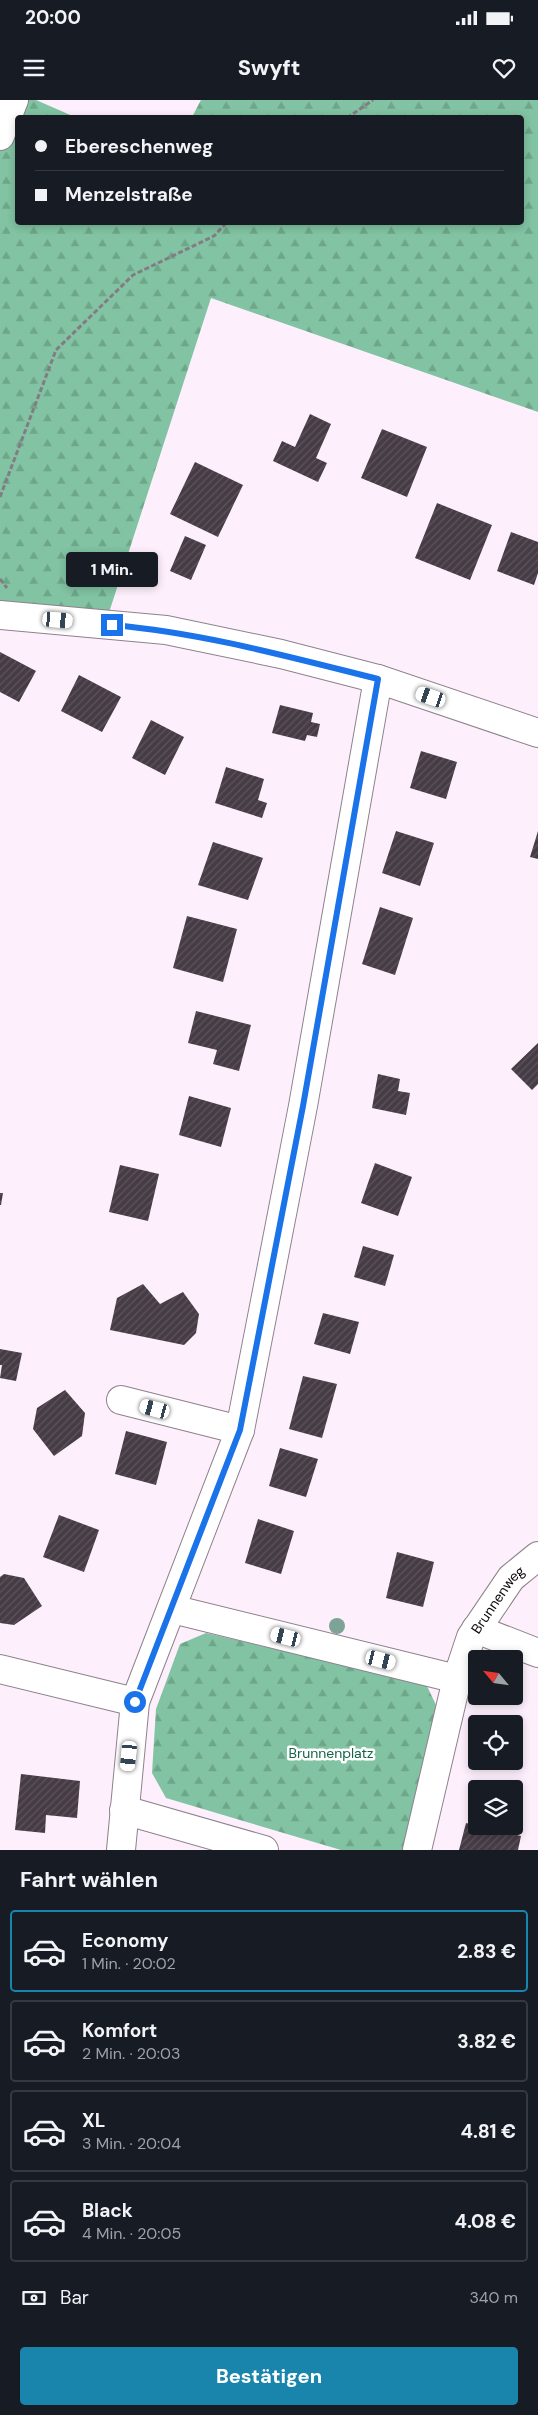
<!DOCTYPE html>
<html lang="de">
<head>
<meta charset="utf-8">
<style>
  body { margin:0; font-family:"DM Sans",sans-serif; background:#242831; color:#f1f3f6; height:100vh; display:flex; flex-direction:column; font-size:19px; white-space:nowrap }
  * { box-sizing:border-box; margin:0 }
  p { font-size:16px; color:#9ea1a6 }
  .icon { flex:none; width:28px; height:28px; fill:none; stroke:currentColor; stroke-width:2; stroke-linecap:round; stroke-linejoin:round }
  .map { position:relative; height:1750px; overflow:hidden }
  .details { display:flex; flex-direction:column; background:#171b24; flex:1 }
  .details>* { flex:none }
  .top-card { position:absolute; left:15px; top:15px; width:509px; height:110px; border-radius:5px; box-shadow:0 2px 8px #0003; display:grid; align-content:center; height:110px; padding:0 20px; background:#171b24 }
  .needle { width:32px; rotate:299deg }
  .tools { position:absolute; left:468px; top:1550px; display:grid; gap:10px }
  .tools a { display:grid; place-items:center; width:55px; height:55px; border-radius:5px; background:#171b24; box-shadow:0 2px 8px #0003; font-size:25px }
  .end { position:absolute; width:22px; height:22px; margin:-11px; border:6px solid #1a73e8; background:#fff; box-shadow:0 0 0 2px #fff }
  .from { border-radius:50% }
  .bubble { position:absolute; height:35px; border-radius:5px; background:#171b24; box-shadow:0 2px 8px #0003; font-size:16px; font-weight:800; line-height:35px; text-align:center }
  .car { position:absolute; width:15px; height:30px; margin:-15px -8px; border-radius:6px; box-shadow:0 0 4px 1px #0007; background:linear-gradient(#fff 24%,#345 0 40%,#fff 0 76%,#345 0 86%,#fff 0) }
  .top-card b { display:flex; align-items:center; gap:18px; height:48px; font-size:19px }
  .top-card b+b { border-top:1px solid #363941 }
  .top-card i { width:12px; height:12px; background:#f1f3f6 }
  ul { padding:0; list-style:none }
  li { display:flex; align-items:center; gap:15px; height:82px; margin:0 10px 8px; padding:0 10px; border:2px solid #363941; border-radius:5px }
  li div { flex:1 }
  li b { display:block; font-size:19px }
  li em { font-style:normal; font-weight:800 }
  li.selected { border-color:#1984ac }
  li>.icon { width:45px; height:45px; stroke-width:1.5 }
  h2 { padding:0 20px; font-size:22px; line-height:60px }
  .pay { display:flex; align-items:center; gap:12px; height:55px; padding:0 20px; font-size:19px }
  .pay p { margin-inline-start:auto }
  .primary-button { display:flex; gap:10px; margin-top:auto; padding:10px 20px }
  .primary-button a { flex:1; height:58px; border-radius:5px; background:#1984ac; color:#fff; font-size:20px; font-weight:800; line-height:58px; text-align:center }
  .status { display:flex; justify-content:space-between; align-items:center; height:35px; padding:0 25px; background:#171b24; direction:ltr }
  .status svg { height:14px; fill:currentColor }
  header { display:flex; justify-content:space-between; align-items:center; height:65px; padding:0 20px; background:#171b24; font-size:22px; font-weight:800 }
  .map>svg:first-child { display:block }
</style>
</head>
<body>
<div class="status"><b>20:00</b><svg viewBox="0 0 49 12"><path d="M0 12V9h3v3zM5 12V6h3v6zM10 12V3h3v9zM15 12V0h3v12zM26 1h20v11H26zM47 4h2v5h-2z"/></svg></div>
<header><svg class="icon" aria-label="menu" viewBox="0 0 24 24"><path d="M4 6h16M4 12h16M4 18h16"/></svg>Swyft<svg class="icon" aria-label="heart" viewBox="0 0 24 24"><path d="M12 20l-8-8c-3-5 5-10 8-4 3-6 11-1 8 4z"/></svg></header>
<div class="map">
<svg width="538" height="1750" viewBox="0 0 538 1750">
  <defs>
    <pattern id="forest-firs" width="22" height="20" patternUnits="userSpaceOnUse" patternTransform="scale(1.25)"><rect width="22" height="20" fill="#81c3a2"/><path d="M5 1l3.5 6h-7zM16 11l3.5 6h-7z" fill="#6ea68a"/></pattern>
    <pattern id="building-hatch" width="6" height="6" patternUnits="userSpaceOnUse" patternTransform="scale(1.25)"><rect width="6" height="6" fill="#463c45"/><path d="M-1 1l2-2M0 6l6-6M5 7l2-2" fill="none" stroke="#5d545c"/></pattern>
  </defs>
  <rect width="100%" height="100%" fill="#fdf0fc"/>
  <!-- forest -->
  <path fill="url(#forest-firs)" d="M0,0H36L75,17L18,18V122H521V18L192,17L201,0H538V312L211,198L104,528L0,518Z
    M206,1533L426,1584L436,1605L404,1750H341L166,1698L152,1673L156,1609L180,1544Z"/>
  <!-- building -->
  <path fill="url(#building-hatch)" d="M310,314L331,324L316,358L327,363L318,382L273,361L282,341L295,347Z
    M382,329L427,347L407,397L361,378Z
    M195,362L243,385L218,437L170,414Z
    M437,403L492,425L470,480L415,458Z
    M511,432L538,442V473L534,485L497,471Z
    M185,436L206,445L191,480L170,471Z
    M0,552L36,571L19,602L0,592Z
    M79,575L121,597L102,632L61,611Z
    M280,605L313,613L311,622L320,624L317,637L307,635L305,641L272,633Z
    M151,620L184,637L165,675L132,658Z
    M421,651L457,662L446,699L410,688Z
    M226,667L264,679L258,700L267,703L262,718L215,703Z
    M396,731L434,743L420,786L382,773Z
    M538,731V759L530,757Z
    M213,742L263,758L248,800L198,785Z
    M380,807L413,818L395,875L362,864Z
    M187,816L237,829L223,882L173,868Z
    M196,911L251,925L239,971L213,964L217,950L188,943Z
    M538,943V984L532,990L511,969Z
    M378,974L400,979L398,991L410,993L406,1015L372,1008Z
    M189,996L231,1008L221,1047L179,1035Z
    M375,1063L412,1077L398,1116L361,1103Z
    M120,1065L159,1074L148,1121L109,1112Z
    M0,1093H3L1,1105H0Z
    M363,1146L394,1155L385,1186L354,1177Z
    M143,1184L160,1204L183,1192L199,1214L196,1233L184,1245L110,1230L117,1198Z
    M323,1213L359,1222L350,1254L314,1244Z
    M0,1249L22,1253L16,1281L0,1278L2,1265H0Z
    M303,1276L337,1284L322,1338L289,1329Z
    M65,1290L85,1313L82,1336L54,1356L33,1329L37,1308Z
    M126,1331L167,1342L156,1385L115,1374Z
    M280,1348L318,1359L306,1397L269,1386Z
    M59,1415L99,1430L84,1472L43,1457Z
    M258,1419L294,1431L281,1474L245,1463Z
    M397,1452L434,1462L423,1507L386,1498Z
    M4,1474L24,1478L42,1506L14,1525L0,1523V1477Z
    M21,1674L80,1681L77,1718L46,1715L45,1733L15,1730Z
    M466,1723L521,1736L518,1750H459Z"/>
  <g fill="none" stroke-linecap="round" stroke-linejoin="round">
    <defs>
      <g id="minor">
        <path d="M0,36L14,0"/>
        <path d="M0,515L166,530L281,554L378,579L538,633"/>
        <path d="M121,1300L240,1330"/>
        <path d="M172,1509L457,1579"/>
        <path d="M476,1529L538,1553"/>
        <path d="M0,1569L135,1602"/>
        <path d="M124,1710L264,1750"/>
        <path d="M121,1750L135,1602L240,1330L303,1006L378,579"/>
        <path id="s1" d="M417,1750L457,1579L471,1537L511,1478L538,1456"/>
      </g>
    </defs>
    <!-- minor casing -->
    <use href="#minor" stroke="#8d828c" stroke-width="30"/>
    <!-- path -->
    <path stroke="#847c84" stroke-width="3" stroke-dasharray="5 2.5" stroke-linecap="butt" d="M347,18L373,0
      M0,397L56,250L133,175L214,136L227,122
      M0,479L7,488"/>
    <!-- minor -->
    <use href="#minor" stroke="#fff" stroke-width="28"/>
  </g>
  <!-- trees -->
  <circle fill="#7da397" cx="337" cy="1526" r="8"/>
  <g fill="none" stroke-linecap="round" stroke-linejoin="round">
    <!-- route -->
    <path stroke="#1a73e8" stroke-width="6" d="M112,525C203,533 290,557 378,579L303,1006L240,1330L135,1602"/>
  </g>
  <g text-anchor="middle" stroke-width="5" stroke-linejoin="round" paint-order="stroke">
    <!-- street labels -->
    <g font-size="14" fill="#0e0a0e" stroke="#fff">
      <text dy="5" stroke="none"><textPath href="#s1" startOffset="266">Brunnenweg</textPath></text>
    </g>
    <!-- park labels -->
    <g font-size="14" fill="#156445" stroke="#fff">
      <text x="331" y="1658">Brunnenplatz</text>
    </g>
  </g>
</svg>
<div class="tools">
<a><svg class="needle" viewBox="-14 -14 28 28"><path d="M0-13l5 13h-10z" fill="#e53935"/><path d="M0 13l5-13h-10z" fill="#9ea1a6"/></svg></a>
<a><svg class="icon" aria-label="locate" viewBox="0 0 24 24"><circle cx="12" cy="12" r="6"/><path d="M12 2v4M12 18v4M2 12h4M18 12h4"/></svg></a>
<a><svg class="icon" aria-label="layers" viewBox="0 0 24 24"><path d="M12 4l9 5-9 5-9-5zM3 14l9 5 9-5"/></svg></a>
</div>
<i class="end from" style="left:135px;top:1602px"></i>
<i class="end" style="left:112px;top:525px"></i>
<div class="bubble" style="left:66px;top:452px;width:92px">1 Min.</div>
<i class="car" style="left:58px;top:520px;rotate:95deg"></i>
<i class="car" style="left:431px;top:597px;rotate:289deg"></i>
<i class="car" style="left:155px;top:1309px;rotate:285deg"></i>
<i class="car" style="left:286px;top:1537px;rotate:284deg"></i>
<i class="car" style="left:381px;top:1560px;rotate:104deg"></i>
<i class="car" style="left:129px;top:1656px;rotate:186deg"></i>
<div class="top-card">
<b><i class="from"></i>Ebereschenweg</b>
<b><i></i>Menzelstraße</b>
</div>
</div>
<section class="details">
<h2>Fahrt wählen</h2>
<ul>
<li class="selected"><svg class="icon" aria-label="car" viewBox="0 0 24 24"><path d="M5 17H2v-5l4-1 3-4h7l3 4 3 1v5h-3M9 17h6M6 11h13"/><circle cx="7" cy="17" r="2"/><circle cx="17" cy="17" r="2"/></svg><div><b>Economy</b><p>1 Min. · 20:02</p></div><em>2.83 €</em></li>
<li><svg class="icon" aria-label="car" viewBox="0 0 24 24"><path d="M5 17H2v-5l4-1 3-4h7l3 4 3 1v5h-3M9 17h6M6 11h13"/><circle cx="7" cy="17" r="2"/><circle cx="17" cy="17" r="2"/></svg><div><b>Komfort</b><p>2 Min. · 20:03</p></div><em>3.82 €</em></li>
<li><svg class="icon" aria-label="car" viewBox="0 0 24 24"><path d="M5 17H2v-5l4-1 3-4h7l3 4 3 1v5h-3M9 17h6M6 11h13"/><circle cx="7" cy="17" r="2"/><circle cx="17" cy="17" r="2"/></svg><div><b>XL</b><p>3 Min. · 20:04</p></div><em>4.81 €</em></li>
<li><svg class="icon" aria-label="car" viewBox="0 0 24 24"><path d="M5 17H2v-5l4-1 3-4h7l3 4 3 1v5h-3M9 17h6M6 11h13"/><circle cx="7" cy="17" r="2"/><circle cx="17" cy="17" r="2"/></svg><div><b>Black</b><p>4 Min. · 20:05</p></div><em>4.08 €</em></li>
</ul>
<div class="pay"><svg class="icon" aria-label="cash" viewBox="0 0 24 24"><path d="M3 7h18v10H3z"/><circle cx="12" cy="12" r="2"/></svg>Bar<p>340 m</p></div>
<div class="primary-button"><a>Bestätigen</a></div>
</section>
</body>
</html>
